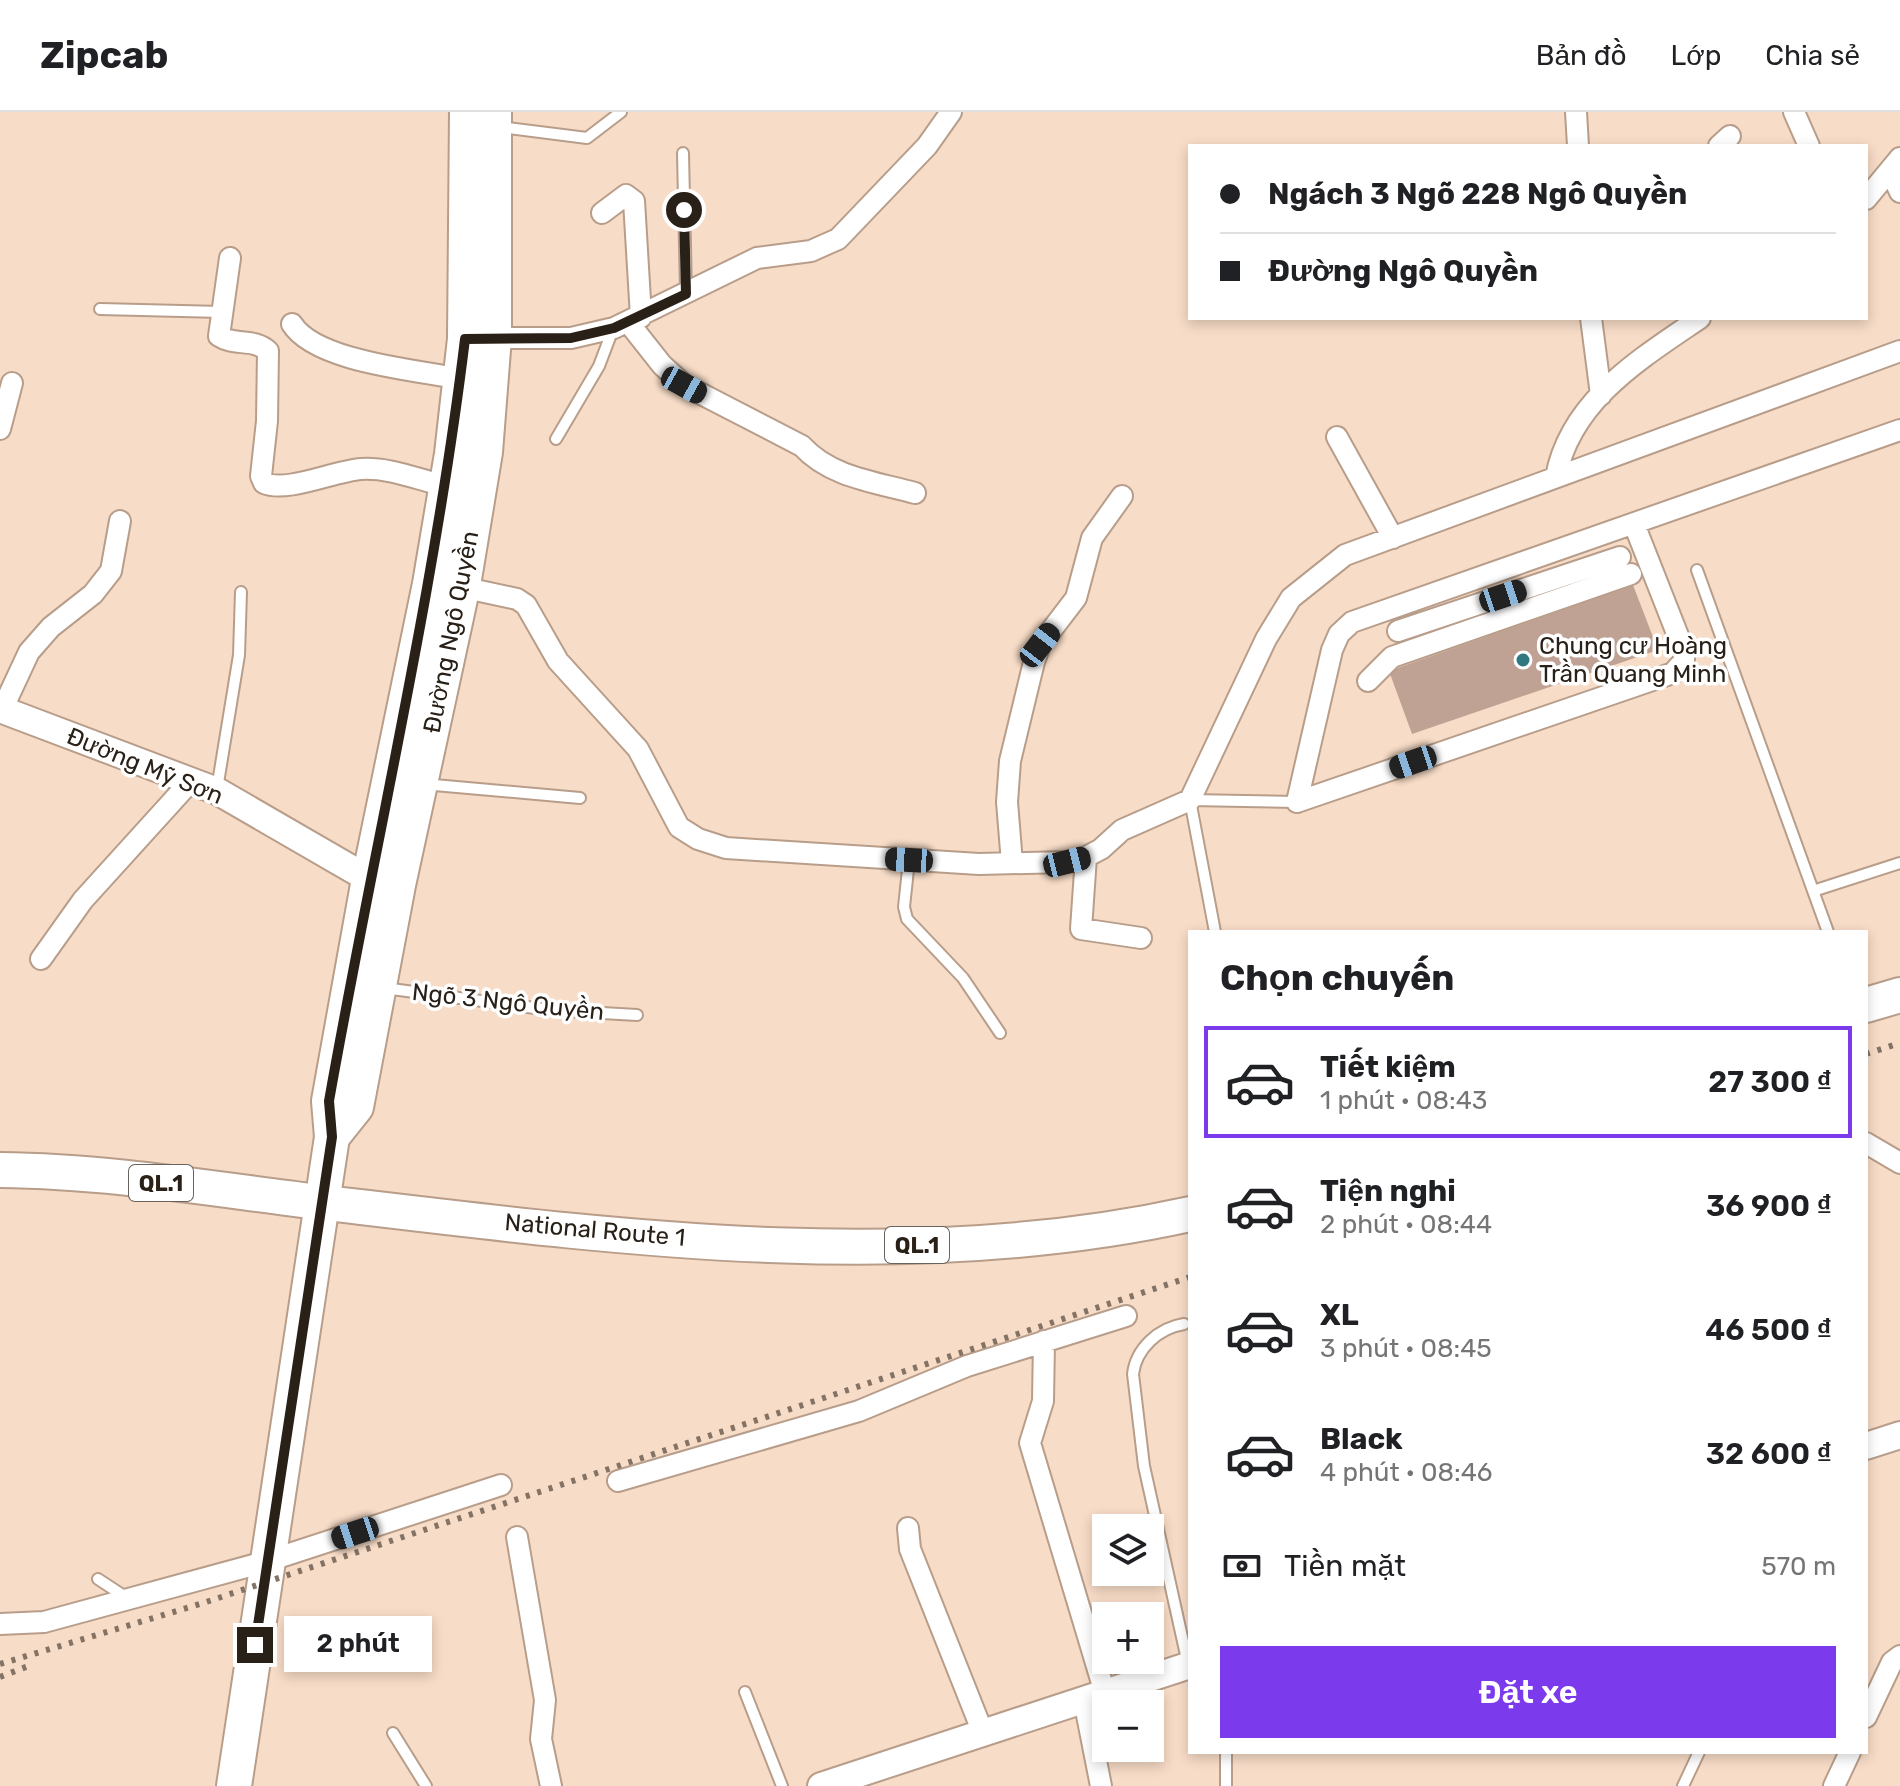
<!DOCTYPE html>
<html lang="vi">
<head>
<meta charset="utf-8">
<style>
  body { margin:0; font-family:Rubik,sans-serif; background:#f6f6f6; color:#202124; height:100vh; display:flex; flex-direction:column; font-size:30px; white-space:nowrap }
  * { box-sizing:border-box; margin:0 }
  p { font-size:26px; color:#757577 }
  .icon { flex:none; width:44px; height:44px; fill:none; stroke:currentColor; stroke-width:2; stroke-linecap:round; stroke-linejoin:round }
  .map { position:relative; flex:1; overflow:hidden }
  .side { position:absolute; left:1188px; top:818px; width:680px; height:824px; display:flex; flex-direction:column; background:#fff; border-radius:0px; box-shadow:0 4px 12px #0003 }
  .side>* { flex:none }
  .guide { position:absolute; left:1188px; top:32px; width:680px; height:176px; border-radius:0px; box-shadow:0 4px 12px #0003; display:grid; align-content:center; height:176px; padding:0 32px; background:#fff }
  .buttons { position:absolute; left:1092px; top:1402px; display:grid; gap:16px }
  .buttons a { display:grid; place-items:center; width:72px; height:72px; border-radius:0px; background:#fff; box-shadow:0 4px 12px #0003; font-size:40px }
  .end { position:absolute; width:36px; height:36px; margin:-18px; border:10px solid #292018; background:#fff; box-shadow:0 0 0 4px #fff }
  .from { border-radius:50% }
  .bubble { position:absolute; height:56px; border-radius:0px; background:#fff; box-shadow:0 4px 12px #0003; font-size:26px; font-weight:600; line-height:56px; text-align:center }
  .car { position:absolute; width:24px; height:48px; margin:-24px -12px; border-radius:10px; box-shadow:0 0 6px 2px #0007; background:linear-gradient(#222 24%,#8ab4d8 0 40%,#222 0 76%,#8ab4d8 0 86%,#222 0) }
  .guide b { display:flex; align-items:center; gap:28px; height:76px; font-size:30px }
  .guide b+b { border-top:2px solid #e0e0e0 }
  .guide i { width:20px; height:20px; background:#202124 }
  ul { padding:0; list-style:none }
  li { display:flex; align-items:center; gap:24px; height:112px; margin:0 16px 12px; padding:0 16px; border:4px solid transparent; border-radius:0px }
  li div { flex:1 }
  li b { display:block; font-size:30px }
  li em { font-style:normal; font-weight:600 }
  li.selected { border-color:#7c3aed }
  li>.icon { width:72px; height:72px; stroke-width:1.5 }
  h2 { padding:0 32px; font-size:36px; line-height:96px }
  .pay { display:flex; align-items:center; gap:20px; height:88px; padding:0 32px; font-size:30px }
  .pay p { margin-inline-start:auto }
  .primary-button { display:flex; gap:16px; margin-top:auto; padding:16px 32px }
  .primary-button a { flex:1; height:92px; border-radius:0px; background:#7c3aed; color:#fff; font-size:32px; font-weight:600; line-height:92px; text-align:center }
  header { display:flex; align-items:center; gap:48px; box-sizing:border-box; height:112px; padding:0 40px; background:#fff; border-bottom:2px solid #e0e0e0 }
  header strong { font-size:38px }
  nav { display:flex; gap:44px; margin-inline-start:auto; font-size:28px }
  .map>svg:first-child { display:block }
</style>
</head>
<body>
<header>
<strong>Zipcab</strong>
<nav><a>Bản đồ</a><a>Lớp</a><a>Chia sẻ</a></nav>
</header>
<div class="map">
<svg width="1900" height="1674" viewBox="0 0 1900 1674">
  <rect width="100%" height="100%" fill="#f7dcc7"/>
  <!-- building -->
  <path fill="#c0a294" d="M1633,473L1658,538L1412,622L1389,559Z"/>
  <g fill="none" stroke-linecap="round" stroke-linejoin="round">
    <defs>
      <path id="service" d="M500,15L587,26L621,0
        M683,41L686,180
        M100,197L222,200
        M556,327L599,254L613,217
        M1697,458L1828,820
        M423,672L580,686
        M217,677L239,543L241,480
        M909,748L904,795L907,807L963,866L1000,921
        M1813,779L1900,751
        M1215,820L1190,688L1297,690
        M384,876L550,898L637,903
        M1184,1212C1158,1216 1136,1237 1133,1262L1144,1354L1188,1552
        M98,1467L127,1486
        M745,1580L782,1674
        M393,1621L426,1674
        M1226,1640V1674
        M1683,1674L1699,1640"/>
      <path id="minor" d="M1576,0L1578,34
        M1794,0L1809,34
        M1719,34L1730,24
        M1890,58L1900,80
        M1866,87L1900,46
        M602,101L626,83L634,89L641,205
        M230,146L219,224C234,234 254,226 268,239L267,309L261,364L264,371C287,381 334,359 361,357C389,355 419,368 446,374
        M1591,206L1601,283
        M628,210L662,253L684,273L802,334C830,365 875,370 915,381
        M292,212C316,250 417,258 461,267
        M485,226H571L614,216L757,146L811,139L838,127L927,34L951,0
        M0,317L12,271
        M1337,325L1393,426
        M1556,365C1570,289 1640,247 1700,206
        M452,473L517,487L526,493L558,549L638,637L679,715L698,727L726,736L979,752L1067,750L1086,745L1101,737L1122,718L1190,688L1266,527L1291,486L1345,443L1900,239
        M1398,519L1620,445
        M1368,569L1392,545L1631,462
        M2,598L29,540L51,515L93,482L111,459L120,409
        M1297,690L1332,538L1339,522L1352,510L1900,318
        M1297,690L1673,561L1684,549V539L1634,412
        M1086,745L1081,817L1141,826
        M1012,751L1007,690L1010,649L1034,550L1040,533L1076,486L1092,426L1122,384
        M41,847L83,788L190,670
        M1866,1031L1900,1051
        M1044,1229L1043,1289L1030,1331L1105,1581
        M618,1369L859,1299L967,1254L1126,1204
        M908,1416L910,1437L983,1621
        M517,1425L545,1588L541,1627L551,1674
        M0,1512L44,1510L268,1449L501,1373
        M1084,1588L1101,1674
        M1866,1605L1892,1550L1900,1544
        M1834,1674L1850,1640"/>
      <path id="tertiary" d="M0,597L217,679L369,767
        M1866,1334L1900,1323
        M821,1674L1190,1553"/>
      <path id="primary" d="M234,1674L332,1025"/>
      <path id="trunk" d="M1866,893L1900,883
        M332,1025L356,995L398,773L463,473L485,340L494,225V0
        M332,1025L329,989L369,767L430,472L452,342L465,227L467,0
        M0,1058C107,1059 213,1077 318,1090C605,1124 905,1165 1190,1102"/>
    </defs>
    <!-- service casing -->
    <use href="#service" stroke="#b89e8a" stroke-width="14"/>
    <!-- minor casing -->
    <use href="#minor" stroke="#b89e8a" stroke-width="24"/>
    <!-- tertiary casing -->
    <use href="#tertiary" stroke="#b89e8a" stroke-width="30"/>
    <!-- primary casing -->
    <use href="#primary" stroke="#b89e8a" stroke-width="38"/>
    <!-- trunk casing -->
    <use href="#trunk" stroke="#b89e8a" stroke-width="38"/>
    <!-- service -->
    <use href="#service" stroke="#fff" stroke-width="10"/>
    <!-- minor -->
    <use href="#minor" stroke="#fff" stroke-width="20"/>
    <!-- tertiary -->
    <use href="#tertiary" stroke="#fff" stroke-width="26"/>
    <!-- primary -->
    <use href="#primary" stroke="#fff" stroke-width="34"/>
    <!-- trunk -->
    <use href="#trunk" stroke="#fff" stroke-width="34"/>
    <!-- rail -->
    <path stroke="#847365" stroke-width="6" stroke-dasharray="4 8" stroke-linecap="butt" d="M1866,942L1900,931
      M0,1552L200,1492L1190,1165
      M0,1565L31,1553"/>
  </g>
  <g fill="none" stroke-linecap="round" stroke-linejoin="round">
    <!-- route -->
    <path stroke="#292018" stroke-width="10" d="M255,1533L332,1025L329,989C374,735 434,483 465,227L571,226L614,216L686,182L684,98"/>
  </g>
  <!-- markers -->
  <circle fill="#317981" stroke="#fff" stroke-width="3" cx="1523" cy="548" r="8"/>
  <g text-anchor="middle" stroke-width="7" stroke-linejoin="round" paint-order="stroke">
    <!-- shield labels -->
    <g fill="#fff" stroke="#69635d" stroke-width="2">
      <rect x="129" y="1053" width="64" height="36" rx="6"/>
      <rect x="885" y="1115" width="64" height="36" rx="6"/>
    </g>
    <g font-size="22" font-weight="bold" fill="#292018">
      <text x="161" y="1079">QL.1</text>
      <text x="917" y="1141">QL.1</text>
    </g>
    <!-- street labels -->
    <g font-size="24" fill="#292018" stroke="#fff">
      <text transform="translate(451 520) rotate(-79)" y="8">Đường Ngô Quyền</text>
      <text transform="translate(145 654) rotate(22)" y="8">Đường Mỹ Sơn</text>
      <text transform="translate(508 890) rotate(6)" y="8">Ngõ 3 Ngô Quyền</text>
      <text transform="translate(595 1118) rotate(5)" y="8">National Route 1</text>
    </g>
    <!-- poi labels -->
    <g font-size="24" fill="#292018" stroke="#fff" text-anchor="start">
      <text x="1539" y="542">Chung cư Hoàng<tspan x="1539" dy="28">Trần Quang Minh</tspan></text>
    </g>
  </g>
</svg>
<div class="buttons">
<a><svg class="icon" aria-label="layers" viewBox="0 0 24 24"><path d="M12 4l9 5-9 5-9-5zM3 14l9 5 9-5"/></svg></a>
<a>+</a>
<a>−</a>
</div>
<i class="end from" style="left:684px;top:98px"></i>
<i class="end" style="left:255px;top:1533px"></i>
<div class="bubble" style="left:284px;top:1504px;width:148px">2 phút</div>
<i class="car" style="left:684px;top:273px;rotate:119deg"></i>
<i class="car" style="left:1503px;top:484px;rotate:72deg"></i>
<i class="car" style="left:1040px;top:533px;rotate:38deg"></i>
<i class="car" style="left:1413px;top:650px;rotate:251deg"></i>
<i class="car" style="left:909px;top:748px;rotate:273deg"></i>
<i class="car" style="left:1067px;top:750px;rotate:76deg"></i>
<i class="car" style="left:355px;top:1421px;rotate:252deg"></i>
<div class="guide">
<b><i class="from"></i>Ngách 3 Ngõ 228 Ngô Quyền</b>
<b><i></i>Đường Ngô Quyền</b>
</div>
<section class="side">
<h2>Chọn chuyến</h2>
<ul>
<li class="selected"><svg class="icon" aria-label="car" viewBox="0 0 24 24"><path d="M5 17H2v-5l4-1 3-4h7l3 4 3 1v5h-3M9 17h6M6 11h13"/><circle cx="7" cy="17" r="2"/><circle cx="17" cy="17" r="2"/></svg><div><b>Tiết kiệm</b><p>1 phút · 08:43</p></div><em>27 300 ₫</em></li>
<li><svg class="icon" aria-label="car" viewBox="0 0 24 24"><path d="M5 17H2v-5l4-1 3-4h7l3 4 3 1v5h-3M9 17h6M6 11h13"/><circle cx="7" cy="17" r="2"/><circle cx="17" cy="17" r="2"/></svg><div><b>Tiện nghi</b><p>2 phút · 08:44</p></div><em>36 900 ₫</em></li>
<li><svg class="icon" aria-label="car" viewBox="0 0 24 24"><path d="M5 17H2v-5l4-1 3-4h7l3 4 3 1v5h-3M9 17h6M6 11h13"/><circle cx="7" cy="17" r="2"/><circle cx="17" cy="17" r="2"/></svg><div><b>XL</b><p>3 phút · 08:45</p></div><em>46 500 ₫</em></li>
<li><svg class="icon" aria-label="car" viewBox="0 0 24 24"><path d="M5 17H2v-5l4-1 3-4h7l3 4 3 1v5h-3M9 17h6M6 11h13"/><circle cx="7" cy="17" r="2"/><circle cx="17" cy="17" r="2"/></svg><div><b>Black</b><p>4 phút · 08:46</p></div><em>32 600 ₫</em></li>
</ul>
<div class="pay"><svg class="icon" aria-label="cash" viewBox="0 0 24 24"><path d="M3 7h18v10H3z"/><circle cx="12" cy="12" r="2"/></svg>Tiền mặt<p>570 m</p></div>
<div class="primary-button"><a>Đặt xe</a></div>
</section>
</div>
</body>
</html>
